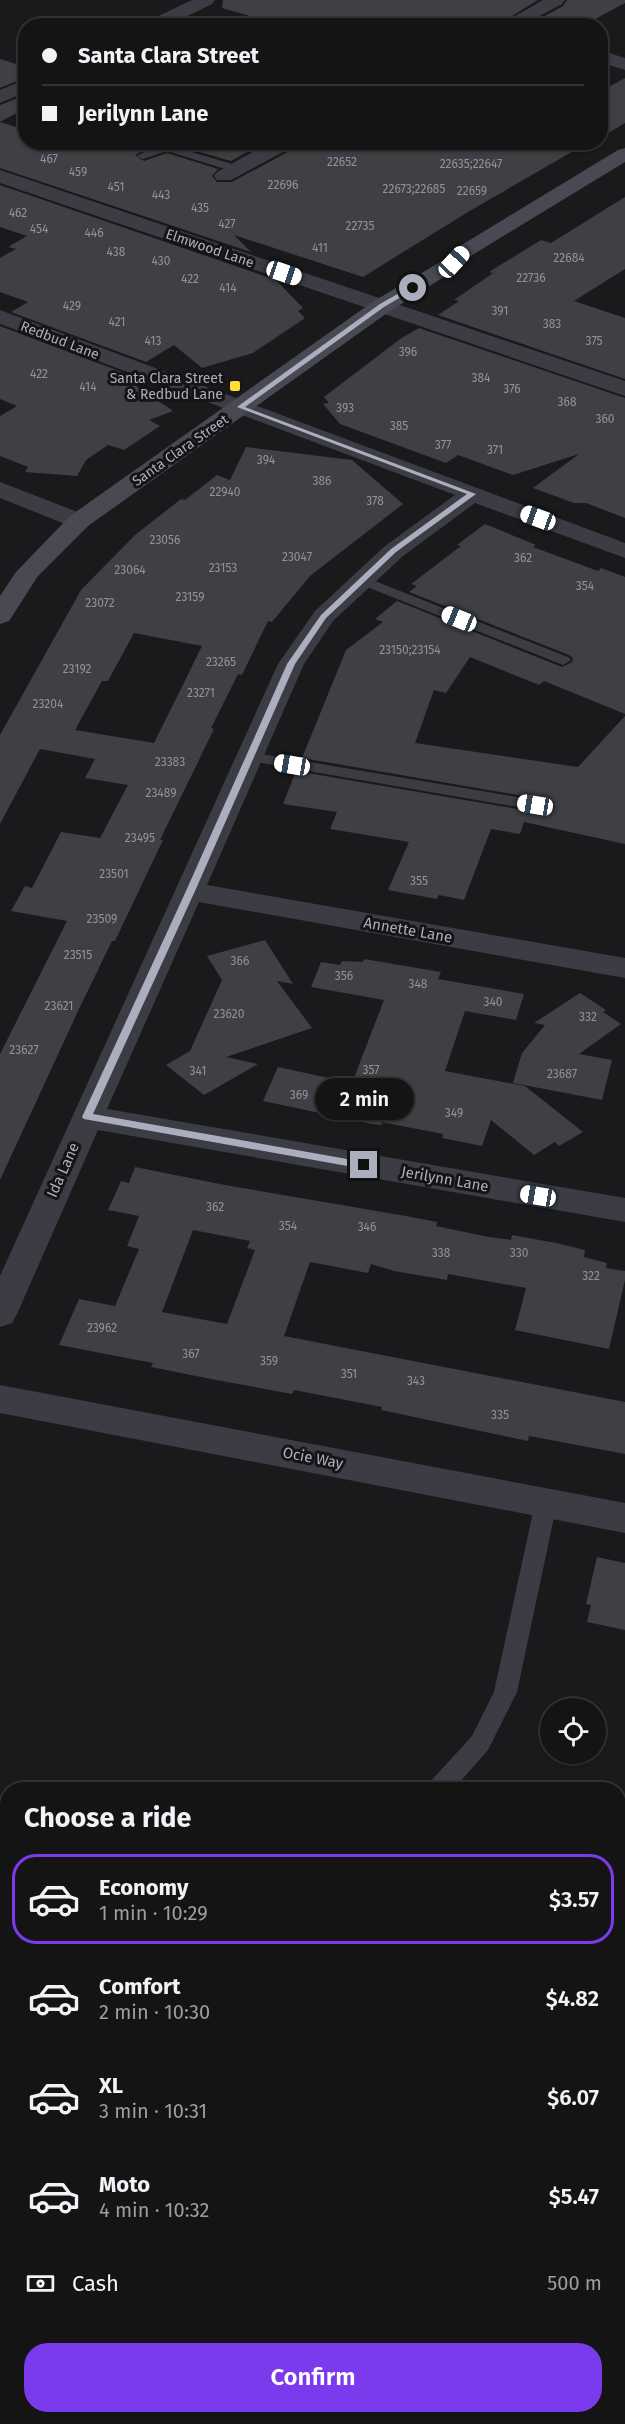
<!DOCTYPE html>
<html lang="en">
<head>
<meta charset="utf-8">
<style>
  body { margin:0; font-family:"Fira Sans",sans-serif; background:#1d1d1e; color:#f1f3f6; height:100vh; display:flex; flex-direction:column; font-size:22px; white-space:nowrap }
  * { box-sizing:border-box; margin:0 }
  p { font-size:20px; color:#9d9ea0 }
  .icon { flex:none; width:33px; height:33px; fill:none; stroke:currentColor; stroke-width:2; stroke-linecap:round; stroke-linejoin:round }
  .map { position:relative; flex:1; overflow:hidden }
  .side { position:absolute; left:0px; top:1782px; width:626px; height:642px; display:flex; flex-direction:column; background:#141415; border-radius:24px 24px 0 0; box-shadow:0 2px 4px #0004,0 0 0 2px #333334 }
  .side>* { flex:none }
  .top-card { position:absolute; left:18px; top:18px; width:590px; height:132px; border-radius:24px; box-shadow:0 2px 4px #0004,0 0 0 2px #333334; display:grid; align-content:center; height:132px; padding:0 24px; background:#141415 }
  .tools { position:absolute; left:540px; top:1698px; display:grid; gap:12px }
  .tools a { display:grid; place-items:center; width:66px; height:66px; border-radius:50%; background:#141415; box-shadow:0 2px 4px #0004,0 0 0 2px #333334; font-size:30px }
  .end { position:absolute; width:27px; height:27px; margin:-14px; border:8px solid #abaebd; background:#111; box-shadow:0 0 0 3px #111 }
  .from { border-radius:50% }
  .bubble { position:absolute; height:42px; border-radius:21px; background:#141415; box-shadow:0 2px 4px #0004,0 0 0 2px #333334; font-size:20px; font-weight:600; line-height:42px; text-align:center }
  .car { position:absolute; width:18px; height:36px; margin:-18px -9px; border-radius:8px; box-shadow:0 0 4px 2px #0007; background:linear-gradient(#fff 24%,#345 0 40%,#fff 0 76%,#345 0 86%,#fff 0) }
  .top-card b { display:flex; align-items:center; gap:21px; height:57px; font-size:22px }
  .top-card b+b { border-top:2px solid #333334 }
  .top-card i { width:15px; height:15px; background:#f1f3f6 }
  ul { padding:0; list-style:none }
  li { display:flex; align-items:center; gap:18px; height:90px; margin:0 12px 9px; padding:0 12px; border:3px solid transparent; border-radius:24px }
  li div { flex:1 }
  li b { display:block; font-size:22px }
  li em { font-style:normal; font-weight:600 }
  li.on { border-color:#7c3aed }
  li>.icon { width:54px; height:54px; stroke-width:1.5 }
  h2 { padding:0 24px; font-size:27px; line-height:72px }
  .pay { display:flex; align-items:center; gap:15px; height:66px; padding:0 24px; font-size:22px }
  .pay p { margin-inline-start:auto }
  .action { display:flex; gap:12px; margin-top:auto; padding:12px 24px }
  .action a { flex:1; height:69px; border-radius:24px; background:#7c3aed; color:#fff; font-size:24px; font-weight:600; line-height:69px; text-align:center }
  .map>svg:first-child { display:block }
</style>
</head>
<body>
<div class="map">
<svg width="625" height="2424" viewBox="0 0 625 2424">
  <rect width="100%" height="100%" fill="#1a1a1c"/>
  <!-- building -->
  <path fill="#3f3f44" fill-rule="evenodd" d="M223,0H538L496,26H284L222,8Z
    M567,0H625V3L582,26H527L563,6Z
    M0,59L26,67V77L0,88Z
    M625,78V123L600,138V92Z
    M26,95V108L0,122V105Z
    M0,122L26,130V142H265L231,161L168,143L155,144L135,155L144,161L167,153L218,169L212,176L217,182H232L295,148L298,142H384L403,149L413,142H418L446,152L448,142H589L468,212L363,277L234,235L251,252L0,168Z
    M0,185L276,280L303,308L298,311L305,318L253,353L202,368L174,345L146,362L11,312L28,302L0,292V258L16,249L8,247L27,236L0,227Z
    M625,197V269L574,301L625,318V379L438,315L459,301L454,300L493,273L489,272L541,240L551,243Z
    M0,326L127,374L123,377L173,411L149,420L160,426L124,450L108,445L86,460L77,476L25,472L28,467L0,456V416L17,406L0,399Z
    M419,328L625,398V518L586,503H574L533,488L579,454L513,475L458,455L446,463L340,424L323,404L329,403L324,397L400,339Z
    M246,447L352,460L403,504L310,576L272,622L268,621L242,675L238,674L211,728L214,729L160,840H163L115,941H112L79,1009L0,1180V1054L67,921L11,911L25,886L32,888L61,832L100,838L128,785L85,778L95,759L40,749L0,824V735L81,590L135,535L181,499L185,500L217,475L230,480ZM134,633L202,646L154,743L75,730L102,681H108Z
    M485,524L536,545L533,547L598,571L601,568L625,577V714L544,681L539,685L470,657L446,693L434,690L415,743L578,767L625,716V844L524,822L520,834L491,829L464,900L439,895L437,899L388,890L409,842L330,829L337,812L283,804L296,771L535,812L545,806L535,798L302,758L346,650L383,622L375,619L397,601L562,667L572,662L573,658L569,655L409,592L417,586L411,584L461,546L457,545Z
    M265,940L293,984L277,981L312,1028L226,1057L258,1064L204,1095L166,1065L190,1051L222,980L207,956Z
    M364,959L441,972L438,979L524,994L516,1020L465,1011L445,1071L525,1086L583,1132L559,1146L555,1142L534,1155L491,1120L482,1146L442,1138L443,1134L381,1122L383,1125L372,1124L263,1101L278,1067L352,1083L384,1000L311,987L321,962L340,965L342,961L363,962Z
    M580,993L606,1010L603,1012L621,1024L579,1054L612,1060L602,1100L513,1083L522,1053L545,1025L534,1023Z
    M135,1167L225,1185L406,1216L437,1222L436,1226L489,1237L511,1240L512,1235L556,1243L585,1250L584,1257L607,1263L606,1268L625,1271V1280L609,1349L515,1330L526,1288L448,1274L447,1280L394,1271L371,1264L368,1273L310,1262L284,1336L625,1402V1454L529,1436L528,1441L381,1410L382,1407L294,1390L292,1394L216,1380L151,1367L153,1363L59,1345L79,1299L115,1306L139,1249L127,1246L139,1216L108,1210L121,1181L129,1183ZM193,1230L250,1241L247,1248L255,1250L227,1324L162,1312Z
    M597,1557L625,1563V1630L587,1622L591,1605L586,1604Z"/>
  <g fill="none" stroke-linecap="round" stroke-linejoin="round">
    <!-- service -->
    <path fill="#3c3c44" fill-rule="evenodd" d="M168,145L242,167L244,169L238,173L167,151L143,159L137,156L156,146Z
      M362,576L568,657L571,660L563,665L558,663L357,583L355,580Z
      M250,752L535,800L543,805L535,810L244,760L242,757Z
      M546,1494L554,1497L557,1503L517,1692L488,1750L453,1790H425L429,1783L472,1736L494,1692L535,1503L538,1497Z
      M0,1872L8,1875V1900L0,1897Z
      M0,2010L8,2013V2041L0,2038Z"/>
    <!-- minor -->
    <path fill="#3c3c44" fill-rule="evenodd" d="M192,0H215L212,4L167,26H143L146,22Z
      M543,0H565L562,4L521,26H498Z
      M600,50L625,58V70L600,62Z
      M26,79V92L0,103V90Z
      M271,142H296L294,146L231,180H217L214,176L217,172Z
      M0,170L625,381V396L0,183Z
      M0,310L625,543V558L475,503L403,556L333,621L304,664L207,885L625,958V978L199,902L107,1109L625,1198V1222L98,1130L17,1314L12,1323L0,1327V1276L278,664L315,611L385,546L455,495L0,324Z
      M0,482L88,516L91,521L88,526L79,528L70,526L0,498Z
      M0,1385L625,1503V1533L0,1413Z"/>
    <!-- secondary -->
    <path fill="#484952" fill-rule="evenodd" d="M625,148V162L469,257L461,266L390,311L88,526L38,576L9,621L0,624V596L16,572L70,516L374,301L447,258L455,249L618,150Z"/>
  </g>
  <!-- route -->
  <path fill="#abaebd" d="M410,287L416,288L384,307L245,407L476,494L396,552L339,606L326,618L295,664L195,891L93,1114L364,1162L369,1165L364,1169L84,1119L82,1117L186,891L287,664L321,615L391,549L467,494L237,407L380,304Z"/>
  <!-- markers -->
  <rect fill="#fede30" stroke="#151517" stroke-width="2" x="229" y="380" width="12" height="12" rx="3"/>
  <g text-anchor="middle" stroke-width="6" stroke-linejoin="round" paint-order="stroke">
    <!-- number labels -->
    <g font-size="12" fill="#90929f">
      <text x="49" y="163">467</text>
      <text x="342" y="166">22652</text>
      <text x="471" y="168">22635;22647</text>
      <text x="78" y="176">459</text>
      <text x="283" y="189">22696</text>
      <text x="116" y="191">451</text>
      <text x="414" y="193">22673;22685</text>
      <text x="472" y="195">22659</text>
      <text x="161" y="199">443</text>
      <text x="200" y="212">435</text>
      <text x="18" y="217">462</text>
      <text x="227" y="228">427</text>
      <text x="360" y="230">22735</text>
      <text x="39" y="233">454</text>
      <text x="94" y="237">446</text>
      <text x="320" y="252">411</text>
      <text x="116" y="256">438</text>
      <text x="569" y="262">22684</text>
      <text x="161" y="265">430</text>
      <text x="531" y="282">22736</text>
      <text x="190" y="283">422</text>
      <text x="228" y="292">414</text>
      <text x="72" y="310">429</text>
      <text x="500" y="315">391</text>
      <text x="117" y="326">421</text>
      <text x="552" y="328">383</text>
      <text x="153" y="345">413</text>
      <text x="594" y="345">375</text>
      <text x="408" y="356">396</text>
      <text x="39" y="378">422</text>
      <text x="481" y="382">384</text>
      <text x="88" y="391">414</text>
      <text x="512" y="393">376</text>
      <text x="567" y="406">368</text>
      <text x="345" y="412">393</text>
      <text x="605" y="423">360</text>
      <text x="399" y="430">385</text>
      <text x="443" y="449">377</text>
      <text x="495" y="454">371</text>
      <text x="266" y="464">394</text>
      <text x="322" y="485">386</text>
      <text x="225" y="496">22940</text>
      <text x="375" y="505">378</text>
      <text x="165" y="544">23056</text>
      <text x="297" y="561">23047</text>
      <text x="523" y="562">362</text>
      <text x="223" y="572">23153</text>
      <text x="130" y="574">23064</text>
      <text x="585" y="590">354</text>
      <text x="190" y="601">23159</text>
      <text x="100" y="607">23072</text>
      <text x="410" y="654">23150;23154</text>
      <text x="221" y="666">23265</text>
      <text x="77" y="673">23192</text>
      <text x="201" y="697">23271</text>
      <text x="48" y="708">23204</text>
      <text x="170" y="766">23383</text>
      <text x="161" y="797">23489</text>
      <text x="140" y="842">23495</text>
      <text x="114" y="878">23501</text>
      <text x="419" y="885">355</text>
      <text x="102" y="923">23509</text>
      <text x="78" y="959">23515</text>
      <text x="240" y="965">366</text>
      <text x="344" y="980">356</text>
      <text x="418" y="988">348</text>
      <text x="493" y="1006">340</text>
      <text x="59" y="1010">23621</text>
      <text x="229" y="1018">23620</text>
      <text x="588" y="1021">332</text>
      <text x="24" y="1054">23627</text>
      <text x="371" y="1074">357</text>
      <text x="198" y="1075">341</text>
      <text x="562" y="1078">23687</text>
      <text x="299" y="1099">369</text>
      <text x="454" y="1117">349</text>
      <text x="215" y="1211">362</text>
      <text x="288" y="1230">354</text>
      <text x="367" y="1231">346</text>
      <text x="441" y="1257">338</text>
      <text x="519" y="1257">330</text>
      <text x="591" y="1280">322</text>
      <text x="102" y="1332">23962</text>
      <text x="191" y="1358">367</text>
      <text x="269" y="1365">359</text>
      <text x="349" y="1378">351</text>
      <text x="416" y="1385">343</text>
      <text x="500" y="1419">335</text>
    </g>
    <!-- far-street labels -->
    <g font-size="14" fill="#abaebd" stroke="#151517">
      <text transform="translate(210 248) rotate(19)" y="5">Elmwood Lane</text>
      <text transform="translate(60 340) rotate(21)" y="5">Redbud Lane</text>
      <text transform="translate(180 450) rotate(-35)" y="5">Santa Clara Street</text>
    </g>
    <!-- far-poi labels -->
    <g font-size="14" fill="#abaebd" stroke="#151517" text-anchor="end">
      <text x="223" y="383">Santa Clara Street<tspan x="223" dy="16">&amp; Redbud Lane</tspan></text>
    </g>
    <!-- street labels -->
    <g font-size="15" fill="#abaebd" stroke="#151517">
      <text transform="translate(408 930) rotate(10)" y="5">Annette Lane</text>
      <text transform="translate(63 1170) rotate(-66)" y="5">Ida Lane</text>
      <text transform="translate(445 1179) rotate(10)" y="5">Jerilynn Lane</text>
      <text transform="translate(313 1458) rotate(11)" y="5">Ocie Way</text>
    </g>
  </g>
</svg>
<div class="tools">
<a><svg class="icon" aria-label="locate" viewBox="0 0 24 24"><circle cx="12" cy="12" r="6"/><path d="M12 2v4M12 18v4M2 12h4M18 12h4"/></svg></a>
</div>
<i class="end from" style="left:413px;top:288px"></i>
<i class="end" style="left:364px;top:1165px"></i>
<div class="bubble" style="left:315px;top:1078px;width:99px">2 min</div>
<i class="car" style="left:454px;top:262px;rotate:43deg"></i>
<i class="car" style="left:284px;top:273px;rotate:109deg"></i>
<i class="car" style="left:538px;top:518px;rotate:290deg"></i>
<i class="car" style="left:459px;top:619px;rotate:292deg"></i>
<i class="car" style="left:292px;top:765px;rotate:280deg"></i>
<i class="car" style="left:535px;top:805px;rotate:279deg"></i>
<i class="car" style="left:538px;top:1196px;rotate:280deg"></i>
<div class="top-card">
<b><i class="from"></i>Santa Clara Street</b>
<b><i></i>Jerilynn Lane</b>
</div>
<section class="side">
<h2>Choose a ride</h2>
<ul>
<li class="on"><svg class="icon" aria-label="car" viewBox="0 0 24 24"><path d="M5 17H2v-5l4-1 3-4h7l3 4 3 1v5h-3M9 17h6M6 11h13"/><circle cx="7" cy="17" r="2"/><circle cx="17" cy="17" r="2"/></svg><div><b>Economy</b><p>1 min · 10:29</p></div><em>$3.57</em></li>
<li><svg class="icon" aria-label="car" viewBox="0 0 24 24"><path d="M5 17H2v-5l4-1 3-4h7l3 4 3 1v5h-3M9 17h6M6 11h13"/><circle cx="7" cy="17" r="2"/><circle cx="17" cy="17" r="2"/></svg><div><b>Comfort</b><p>2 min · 10:30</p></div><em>$4.82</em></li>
<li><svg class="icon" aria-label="car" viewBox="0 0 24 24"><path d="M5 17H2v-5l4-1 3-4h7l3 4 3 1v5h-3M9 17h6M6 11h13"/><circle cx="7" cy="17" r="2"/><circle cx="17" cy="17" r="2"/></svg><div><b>XL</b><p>3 min · 10:31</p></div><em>$6.07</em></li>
<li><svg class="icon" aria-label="car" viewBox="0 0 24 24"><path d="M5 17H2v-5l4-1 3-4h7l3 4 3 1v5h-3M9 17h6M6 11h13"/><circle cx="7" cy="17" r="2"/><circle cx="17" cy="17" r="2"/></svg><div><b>Moto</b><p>4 min · 10:32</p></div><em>$5.47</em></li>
</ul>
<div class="pay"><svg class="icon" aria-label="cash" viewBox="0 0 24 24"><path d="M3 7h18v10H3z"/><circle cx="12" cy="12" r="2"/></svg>Cash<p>500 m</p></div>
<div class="action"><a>Confirm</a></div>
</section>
</div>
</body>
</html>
